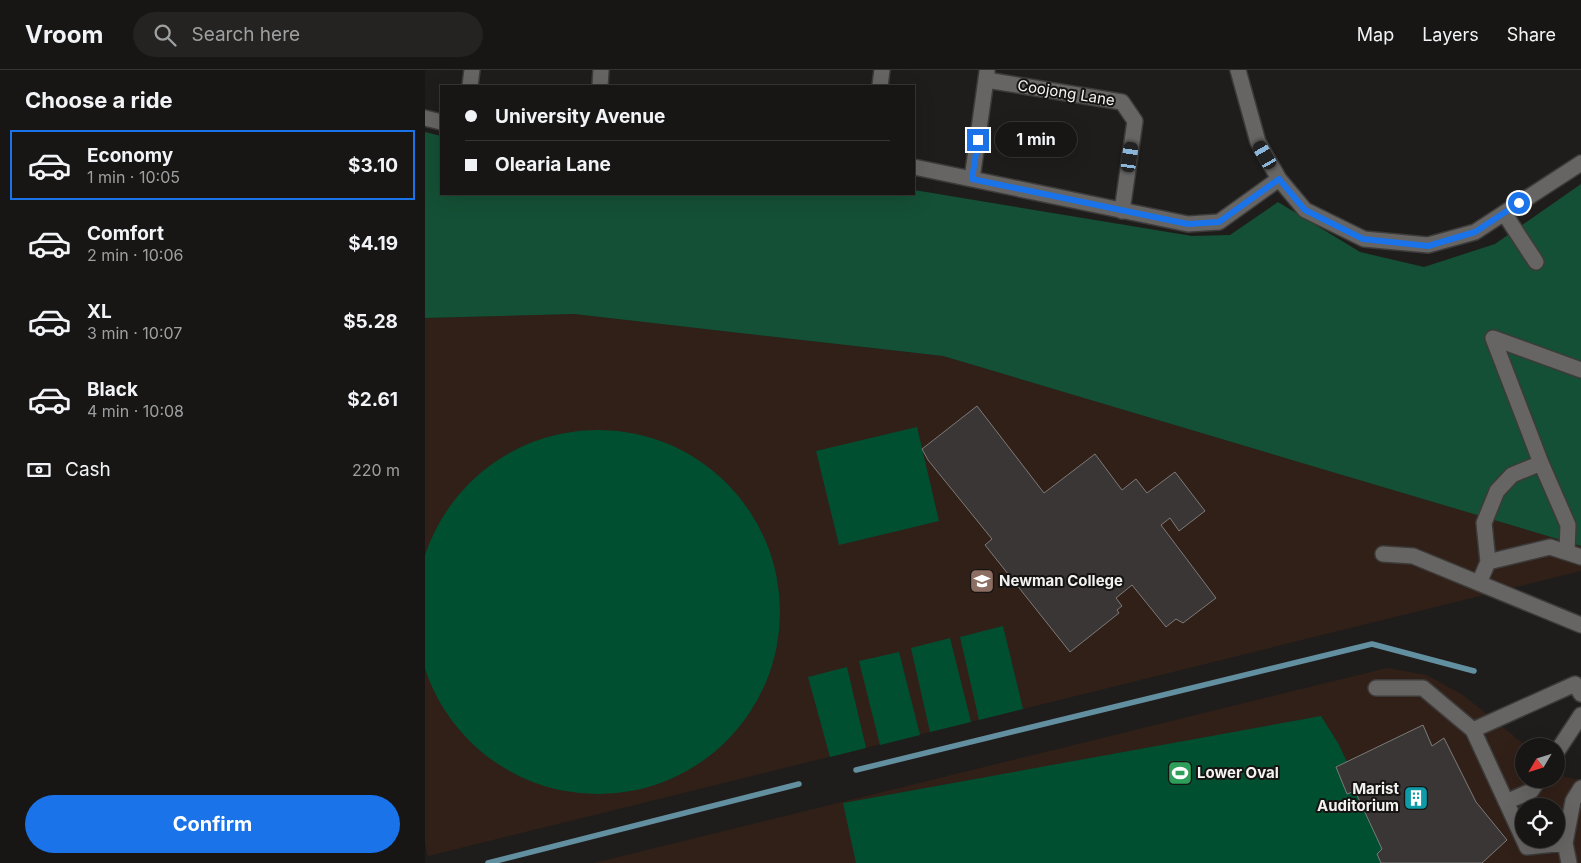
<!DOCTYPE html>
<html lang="en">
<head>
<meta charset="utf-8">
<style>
  body { margin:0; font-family:Inter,sans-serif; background:#242322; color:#f1f3f6; height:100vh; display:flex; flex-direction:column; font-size:19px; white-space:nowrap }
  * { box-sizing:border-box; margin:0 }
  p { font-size:16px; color:#9e9fa0 }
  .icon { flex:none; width:28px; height:28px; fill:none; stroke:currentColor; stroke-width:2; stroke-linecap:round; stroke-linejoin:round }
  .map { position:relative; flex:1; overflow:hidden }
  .side { display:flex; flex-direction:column; background:#171614; width:425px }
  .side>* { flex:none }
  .hud { position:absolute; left:15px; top:15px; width:475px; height:110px; border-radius:0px; box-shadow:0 5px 20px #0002,0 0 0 1px #363534; display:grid; align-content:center; height:110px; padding:0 25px; background:#171614 }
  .needle { width:32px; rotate:232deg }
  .controls { position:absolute; left:1090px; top:668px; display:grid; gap:10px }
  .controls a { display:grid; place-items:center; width:50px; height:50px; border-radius:50%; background:#171614; box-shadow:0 5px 20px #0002,0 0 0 1px #363534; font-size:25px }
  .end { position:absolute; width:22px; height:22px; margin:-11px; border:6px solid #1a73e8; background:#fff; box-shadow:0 0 0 2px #fff }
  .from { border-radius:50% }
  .bubble { position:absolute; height:35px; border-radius:18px; background:#171614; box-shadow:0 5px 20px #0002,0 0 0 1px #363534; font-size:16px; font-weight:700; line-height:35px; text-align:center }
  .car { position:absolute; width:15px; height:30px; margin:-15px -8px; border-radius:6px; box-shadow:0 0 4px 1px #0007; background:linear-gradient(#222 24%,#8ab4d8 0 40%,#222 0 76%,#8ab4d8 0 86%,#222 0) }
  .hud b { display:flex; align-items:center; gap:18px; height:48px; font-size:19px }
  .hud b+b { border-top:1px solid #363534 }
  .hud i { width:12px; height:12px; background:#f1f3f6 }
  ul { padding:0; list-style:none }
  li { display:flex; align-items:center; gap:15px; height:70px; margin:0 10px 8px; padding:0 15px; border:2px solid transparent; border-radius:0px }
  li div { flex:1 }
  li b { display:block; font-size:19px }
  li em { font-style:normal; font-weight:700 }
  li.selected { border-color:#1a73e8 }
  li>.icon { width:45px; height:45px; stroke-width:1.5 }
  h2 { padding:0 25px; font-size:22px; line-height:60px }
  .pay { display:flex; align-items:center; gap:12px; height:55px; padding:0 25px; font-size:19px }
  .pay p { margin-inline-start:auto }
  .button { display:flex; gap:10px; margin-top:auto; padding:10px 25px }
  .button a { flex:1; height:58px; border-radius:30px; background:#1a73e8; color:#fff; font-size:20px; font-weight:700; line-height:58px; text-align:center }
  header { display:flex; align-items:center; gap:30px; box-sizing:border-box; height:70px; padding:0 25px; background:#171614; border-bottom:1px solid #363534 }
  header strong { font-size:24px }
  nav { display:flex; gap:28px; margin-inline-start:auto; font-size:18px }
  .search { width:350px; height:45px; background:#242322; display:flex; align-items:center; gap:12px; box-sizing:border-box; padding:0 18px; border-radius:28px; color:#9e9fa0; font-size:19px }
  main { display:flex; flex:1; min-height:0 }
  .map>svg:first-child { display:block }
</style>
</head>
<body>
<header>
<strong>Vroom</strong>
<div class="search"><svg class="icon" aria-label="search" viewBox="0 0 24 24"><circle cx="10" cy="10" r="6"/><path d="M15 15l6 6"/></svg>Search here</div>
<nav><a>Map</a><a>Layers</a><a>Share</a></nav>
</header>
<main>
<section class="side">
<h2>Choose a ride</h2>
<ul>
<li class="selected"><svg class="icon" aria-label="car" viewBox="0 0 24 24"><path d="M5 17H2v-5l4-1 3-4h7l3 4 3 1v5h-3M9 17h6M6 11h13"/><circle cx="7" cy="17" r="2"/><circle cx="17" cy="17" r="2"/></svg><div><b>Economy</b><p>1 min · 10:05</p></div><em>$3.10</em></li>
<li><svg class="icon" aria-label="car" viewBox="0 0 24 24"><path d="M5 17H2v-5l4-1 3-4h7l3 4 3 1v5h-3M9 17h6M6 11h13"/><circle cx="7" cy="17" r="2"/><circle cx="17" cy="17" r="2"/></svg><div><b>Comfort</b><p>2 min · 10:06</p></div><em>$4.19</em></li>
<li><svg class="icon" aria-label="car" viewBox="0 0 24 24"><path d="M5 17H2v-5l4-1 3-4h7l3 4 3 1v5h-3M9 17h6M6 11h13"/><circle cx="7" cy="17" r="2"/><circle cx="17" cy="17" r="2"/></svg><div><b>XL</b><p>3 min · 10:07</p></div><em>$5.28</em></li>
<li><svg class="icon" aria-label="car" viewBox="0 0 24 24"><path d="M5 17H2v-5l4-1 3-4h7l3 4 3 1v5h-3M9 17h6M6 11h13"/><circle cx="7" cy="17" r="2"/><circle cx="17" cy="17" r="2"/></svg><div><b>Black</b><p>4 min · 10:08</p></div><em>$2.61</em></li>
</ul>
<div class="pay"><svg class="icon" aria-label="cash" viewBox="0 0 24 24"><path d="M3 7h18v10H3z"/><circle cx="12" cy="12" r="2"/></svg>Cash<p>220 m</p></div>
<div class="button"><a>Confirm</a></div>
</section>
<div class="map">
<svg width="1156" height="793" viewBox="0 0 1156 793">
  <rect width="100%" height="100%" fill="#1f1d1b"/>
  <!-- education -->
  <path fill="#312018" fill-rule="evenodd" d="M149,244L518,286L1156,476V501L3,786L0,773V248Z
    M962,598L1001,605L1038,625L1101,676H1099V709H1131V700L1140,707L1156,710V793H169ZM1099,736H1131V769H1099Z"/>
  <!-- green -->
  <path fill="#014f31" d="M492,357L514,451L414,475L391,381Z
    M-9 542a182 182 0 1 1 364 0a182 182 0 1 1-364 0Z
    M578,556L598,639L554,650L535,567Z
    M525,568L546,652L505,662L486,578Z
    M474,582L495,665L455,675L434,591Z
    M422,597L441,678L405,687L383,607Z
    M896,646L913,673L970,793H431L418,733Z"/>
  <!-- forest -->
  <path fill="#145035" d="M0,62L16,66V124H489V120L767,166L805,165L853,132L935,182L999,197L1070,174L1156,114V476L518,286L149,244L0,248Z"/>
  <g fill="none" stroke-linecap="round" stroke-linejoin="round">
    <!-- stream -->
    <path stroke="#6290a1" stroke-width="5.5" d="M431,700L947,574L1049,601
      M63,793L374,714"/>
  </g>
  <!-- building -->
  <path fill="#393635" stroke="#7d7a79" d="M552,336L619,423L670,384L697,420L711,409L722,423L750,402L780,441L754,461L745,448L736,455L791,528L758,553L751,549L741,557L707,515L691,528L697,536L692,540L694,543L645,582L560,475L567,469L503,390L497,379Z
    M998,655L1007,676L1019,668L1051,732L1082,770L1057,793H956L952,784L957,779L930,721L922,724L911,697Z"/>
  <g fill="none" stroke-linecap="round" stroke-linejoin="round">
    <defs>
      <path id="minor" d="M813,0L833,72L854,109L880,140L939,169L1003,175L1050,162L1156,93
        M561,10L697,32L710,51L697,141
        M45,16L47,0
        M175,16L176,0
        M455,16L457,0
        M0,48L16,52
        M489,97L763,154L794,152L854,109
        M547,109L562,2
        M1079,143L1111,192
        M1116,393L1068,268L1156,300
        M958,484L988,486L1156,555
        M1063,492L1125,477L1156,487
        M1054,513L1063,492L1059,453L1072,421L1087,405L1116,393L1143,455L1142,482
        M951,618H998L1048,660
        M1131,683L1156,645
        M1081,732L1106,721L1114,709
        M1140,773L1102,777L1048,660L1150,614L1156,624
        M1144,793L1140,773L1148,731L1156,718"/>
    </defs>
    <!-- minor casing -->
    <use href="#minor" stroke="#3c3b3a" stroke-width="18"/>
    <!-- minor -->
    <use href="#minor" stroke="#676563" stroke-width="15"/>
  </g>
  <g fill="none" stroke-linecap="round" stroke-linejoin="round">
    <!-- route -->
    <path stroke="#1a73e8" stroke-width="6" d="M553,70L547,109L763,154L794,152L854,109L880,140L938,169L1003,176L1050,162L1094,133"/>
  </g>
  <!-- icons -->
  <defs>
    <symbol id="school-square" viewBox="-11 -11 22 22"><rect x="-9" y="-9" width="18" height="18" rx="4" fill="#8d6e63" stroke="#161412"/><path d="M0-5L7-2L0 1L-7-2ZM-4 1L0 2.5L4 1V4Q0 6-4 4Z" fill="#fff"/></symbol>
    <symbol id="stadium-square" viewBox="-11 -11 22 22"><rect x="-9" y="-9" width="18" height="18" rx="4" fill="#2e9e5b" stroke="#161412"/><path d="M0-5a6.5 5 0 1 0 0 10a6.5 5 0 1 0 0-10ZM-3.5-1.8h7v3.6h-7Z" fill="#fff"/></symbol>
    <symbol id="building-square" viewBox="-11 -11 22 22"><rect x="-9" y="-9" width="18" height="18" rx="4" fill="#0f9aa8" stroke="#161412"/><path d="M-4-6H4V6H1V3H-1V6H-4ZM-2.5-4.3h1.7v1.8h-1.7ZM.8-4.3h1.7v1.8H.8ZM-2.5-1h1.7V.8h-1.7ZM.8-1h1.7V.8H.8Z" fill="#fff"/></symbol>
  </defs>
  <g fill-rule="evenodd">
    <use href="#school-square" x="543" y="497" width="28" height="28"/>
    <use href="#stadium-square" x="741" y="689" width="28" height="28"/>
    <use href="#building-square" x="977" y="714" width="28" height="28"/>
  </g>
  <g text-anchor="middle" stroke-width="4" stroke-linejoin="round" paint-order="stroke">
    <!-- street labels -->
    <g font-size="15" fill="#f3f2f1" stroke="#161412">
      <text transform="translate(641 23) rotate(9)" y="5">Coojong Lane</text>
    </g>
    <!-- poi labels -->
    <g font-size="15" font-weight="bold" fill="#f3f2f1" stroke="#161412" text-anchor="start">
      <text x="574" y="516">Newman College</text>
      <text x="772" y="708">Lower Oval</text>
      <text x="974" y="724" text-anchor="end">Marist<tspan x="974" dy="17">Auditorium</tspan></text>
    </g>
  </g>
</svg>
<div class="controls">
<a><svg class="needle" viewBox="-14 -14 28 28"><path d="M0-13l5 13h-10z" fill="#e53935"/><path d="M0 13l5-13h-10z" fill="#9e9fa0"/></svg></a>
<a><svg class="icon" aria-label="locate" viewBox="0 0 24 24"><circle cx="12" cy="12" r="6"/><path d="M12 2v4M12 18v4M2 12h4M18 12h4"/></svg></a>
</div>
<i class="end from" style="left:1094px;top:133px"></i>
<i class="end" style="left:553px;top:70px"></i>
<div class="bubble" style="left:570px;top:52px;width:82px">1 min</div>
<i class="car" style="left:840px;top:85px;rotate:330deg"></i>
<i class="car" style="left:705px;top:87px;rotate:8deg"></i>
<div class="hud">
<b><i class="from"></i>University Avenue</b>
<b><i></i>Olearia Lane</b>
</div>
</div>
</main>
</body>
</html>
